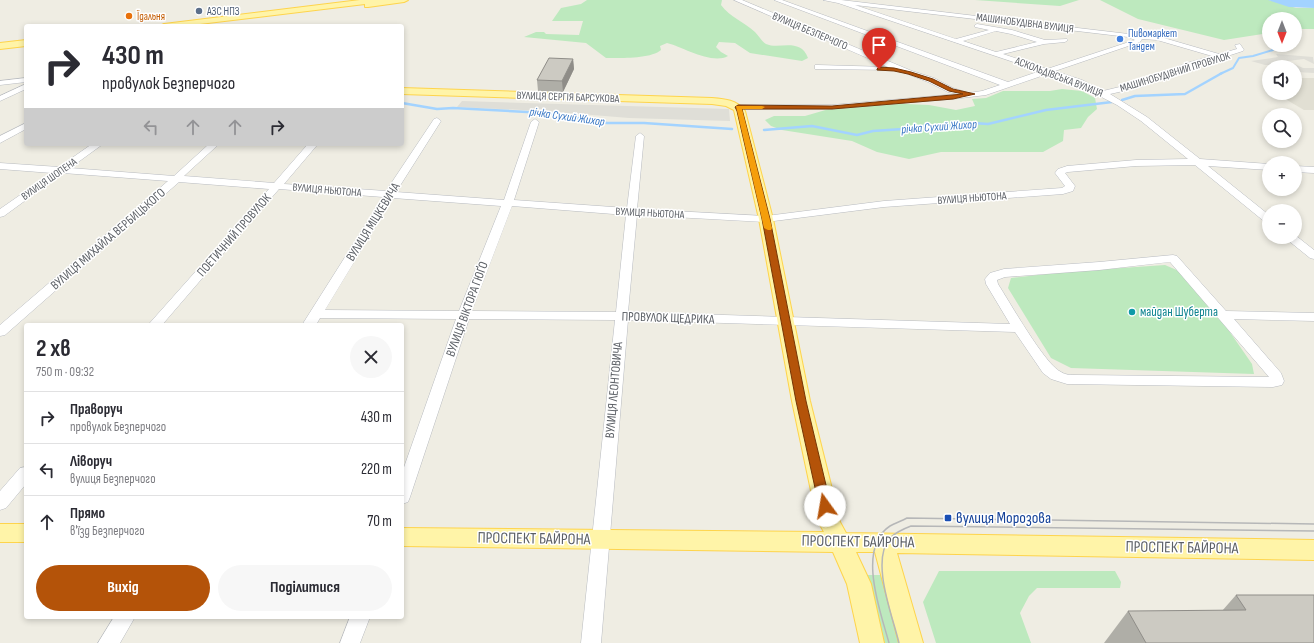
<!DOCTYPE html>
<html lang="uk">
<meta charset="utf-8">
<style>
body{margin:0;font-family:"Sofia Sans Condensed",sans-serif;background:#f7f7f7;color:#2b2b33;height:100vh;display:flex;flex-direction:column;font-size:15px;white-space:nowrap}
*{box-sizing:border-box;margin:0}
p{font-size:13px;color:#7c7c81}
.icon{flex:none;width:22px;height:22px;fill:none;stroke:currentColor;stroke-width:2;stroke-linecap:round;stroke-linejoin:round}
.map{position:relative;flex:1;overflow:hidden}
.panel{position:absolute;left:24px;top:323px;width:380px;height:296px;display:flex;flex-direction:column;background:#fff;border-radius:4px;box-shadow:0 2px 6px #0003}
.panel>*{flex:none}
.hud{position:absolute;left:24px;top:24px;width:380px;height:122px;border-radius:4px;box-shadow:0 2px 6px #0003;background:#fff;color:#2b2b33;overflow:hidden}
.needle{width:26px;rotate:180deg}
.buttons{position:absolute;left:1262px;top:12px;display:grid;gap:8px}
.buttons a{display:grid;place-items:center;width:40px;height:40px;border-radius:50%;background:#fff;box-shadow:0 2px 6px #0003;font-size:20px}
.pin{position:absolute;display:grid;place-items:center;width:34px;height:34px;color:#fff;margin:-41px -17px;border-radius:50% 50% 50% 0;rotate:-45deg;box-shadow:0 0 4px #0007}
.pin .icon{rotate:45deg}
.me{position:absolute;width:44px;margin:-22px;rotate:347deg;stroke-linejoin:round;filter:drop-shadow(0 0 3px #0008)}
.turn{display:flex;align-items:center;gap:14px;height:84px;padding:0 12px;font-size:18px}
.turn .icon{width:52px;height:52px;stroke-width:2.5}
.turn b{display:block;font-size:28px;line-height:34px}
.lanes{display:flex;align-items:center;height:38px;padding:0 12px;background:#0003;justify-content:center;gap:20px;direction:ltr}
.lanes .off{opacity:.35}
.round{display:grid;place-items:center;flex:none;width:42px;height:42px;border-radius:21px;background:#f7f7f7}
.head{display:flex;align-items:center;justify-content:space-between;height:68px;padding:0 12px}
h1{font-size:24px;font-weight:700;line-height:30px}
.cta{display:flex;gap:8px;margin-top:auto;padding:8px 12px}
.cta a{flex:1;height:46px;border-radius:24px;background:#b45309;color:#fff;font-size:16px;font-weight:700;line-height:46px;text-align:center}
.cta a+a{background:#f7f7f7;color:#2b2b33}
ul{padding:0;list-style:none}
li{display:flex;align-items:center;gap:12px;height:52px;padding:0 12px;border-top:1px solid #e1e1e2}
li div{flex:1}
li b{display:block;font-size:15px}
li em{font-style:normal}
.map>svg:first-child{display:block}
</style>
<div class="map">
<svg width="1314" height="643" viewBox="0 0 1314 643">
<rect width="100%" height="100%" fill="#efede3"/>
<path fill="#dfded7" d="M1276,54L1313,57L1314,64L1304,59L1288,61L1303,68H1314V73L1296,72L1295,67L1274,65H1265L1251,61L1278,57Z
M462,101L729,109L730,121L629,118L543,111L457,107Z"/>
<path fill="#e1dfd3" d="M1295,78H1314V110H1304L1275,93H1295Z"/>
<path fill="#bde9be" d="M587,0H722L721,5C730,17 744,22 755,32C759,36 762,42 766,44C779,50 800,37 808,58L802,61L750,53L735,43L719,42L716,47L721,52L728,56C712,65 683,47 667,43L660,46L661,50C651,59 619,58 606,58L586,43L524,37L536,32H544L546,34L579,35L583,21H552L561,8L581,4Z
M975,0H1079L1060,6Z
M1100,0H1269L1296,8H1314V29H1295V19H1269V33L1224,40L1138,19Z
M1062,89L1082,91L1095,98L1097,109L1088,117L1081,128L1064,130L1063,141L1043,152H941L909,159L877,152L852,141L782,130L771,126L765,120L774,116H805L829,109L883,103L929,105L956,110L975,106L972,99L986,98L1003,91H1050Z
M1165,265L1179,271L1225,325L1252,364L1254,374L1071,368L1051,358L1008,288L1011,278L1064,272Z
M939,571H1115L1121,582L1120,588H1037L1029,596L1020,613L1031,643H936L923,602Z
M867,575H887L905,643H883Z"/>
<path fill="#a3d3ff" d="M1268,0H1314V8L1289,7Z"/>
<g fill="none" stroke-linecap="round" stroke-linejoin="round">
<path stroke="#a3d3ff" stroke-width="2" d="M1220,74L1233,68L1239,58L1253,56L1273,50L1272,45"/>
<path stroke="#a3d3ff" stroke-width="2.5" d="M1122,100L1135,96L1185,94L1222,73
M402,103L437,109L453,108L546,113L607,123H644L732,129
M764,130L812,126L857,135L873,131L918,128L926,125L940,127L973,123L988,124L1046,110L1112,102"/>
<g stroke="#b8bbc0" stroke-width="1">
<path id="minor" d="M734,0H742L912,71L934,78L953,88L969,93L982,91L1000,85L774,0H782L1008,82L1040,71L838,3L823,0H841L1137,35L1157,36L1219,54L1237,49L1235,45L1240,44L1244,50L1243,51L1193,67L1141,87L1110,94L1147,117L1200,159L1269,164V170L1208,166L1269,215V223L1265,222L1195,165L1136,166L1068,172L1065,173L1075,186L1073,191L1063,194L884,207L766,222L637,215L628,312L1010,324L986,284L985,279L990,273L1004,269L1099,262L1173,255L1177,256L1226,311L1314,313V321L1234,319L1281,373L1284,381L1282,385L1273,387L1067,384L1051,379L1043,373L1015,332L628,320L601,643H581L615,320L469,319L410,497L408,502L402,504V473L456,319L320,318L316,325H302L383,197L279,189L162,325H148L269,189L179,182L5,335L0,336V325L168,181L63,173L4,216L0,217V209L52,173L0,169V163L59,167L92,144H103L70,168L174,176L209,144H219L184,176L274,183L308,144H318L284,184L386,191L434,119L437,118L441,121L396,192L504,200L531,122L535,119L539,122L514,200L627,208L636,136L640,133L644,136L637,209L766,216L884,201L1062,188L1065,186L1055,173L1058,169L1067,166L1136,160L1188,159L1141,121L1117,105L1076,84L1047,74L986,95L953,99L832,109H735L734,107L735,105H832L958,94L948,92L928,82L897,70L815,69V65H818L888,67ZM855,5L1128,37L1135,40L1047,69L1003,54L1044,44L1065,42L1068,40L1067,39L1045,40L1012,30L977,24L975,25V27L989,30L956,39ZM996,31L1011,34L1037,42L996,52L963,41ZM1142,39L1157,40L1212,56L1187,63L1136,83L1103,91L1082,80L1055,71L1140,42ZM393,198L501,206L459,311L325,310ZM512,206L626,215L616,312L472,311ZM1170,262L1269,377L1076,375C1071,375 1065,375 1061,372C1045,365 1009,301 998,284L997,280L1005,277L1099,270Z
M26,78V82L0,85V81Z
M26,84V89L0,101V96Z
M26,123V129L0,143V136Z
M1295,166L1314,167V173L1295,172Z
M1295,235L1314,250V259L1310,258L1284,237H1295Z
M26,467V484L6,508L0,510V491L20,468Z
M114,617H135L120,643H98Z
M350,617H370L360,643H340Z"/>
</g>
<g stroke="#fed44c" stroke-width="2">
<path id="major" d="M360,0H408L404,2L368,7H365V4L183,26H160L164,24Z
M26,40V46L0,49V43Z
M402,88L712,98C725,99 737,100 745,111L773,219L810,401L836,505L840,522L846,533L1314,540V560L897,553L923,643H899L875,552H856L871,584L884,643H860L847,584L833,552L402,546V528L824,532L819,523L814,505L792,401L759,219L734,110L726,106L712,104L402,94Z
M0,524H26V542H0Z"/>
</g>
<use href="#minor" fill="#fff" fill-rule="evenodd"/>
<use href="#major" fill="#fff4a8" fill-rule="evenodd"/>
<path stroke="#b6b7b8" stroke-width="1.5" d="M889,643C881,613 856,548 890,526C895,523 902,521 907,518L1314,524
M899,643C893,617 870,561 890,538C896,532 903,529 911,526L1314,531"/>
</g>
<path fill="#afaea7" d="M573,59L574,69L563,92L538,91L537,80Z
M1236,595L1314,643H1104L1128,611H1222Z"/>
<path fill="#8f8d88" d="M573,59L574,69L563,92L562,81Z"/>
<path fill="#cccac2" stroke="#8f8d88" d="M549,58L573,59L562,81L537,80Z
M1236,595H1314V643H1146L1128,611L1246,610Z"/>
<path fill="#b45309" stroke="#753606" d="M879,67L894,68L911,72L933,79L953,89L975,94L953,99L832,109H742L770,219L806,401L831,506L829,509L825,510L821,509L819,506L796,401L762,219L737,111L735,107L738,105L832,106L963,94L949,91L929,81L908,74L894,71L877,70V69Z"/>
<path fill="#f59e0b" d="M736,106H762L765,107L762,109H742L772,228L771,230H768L764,228Z"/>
<circle fill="#5c6f8a" stroke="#fff" stroke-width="1.5" cx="199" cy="11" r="4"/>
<circle fill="#e8710a" stroke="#fff" stroke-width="1.5" cx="129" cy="16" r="4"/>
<circle fill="#3f7fe0" stroke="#fff" stroke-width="1.5" cx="1120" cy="39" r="4"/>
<circle fill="#0f9aa8" stroke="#fff" stroke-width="1.5" cx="1132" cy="312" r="4"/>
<rect fill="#1a4fb4" stroke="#fff" stroke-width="1.5" x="944" y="514" width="8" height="8" rx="2"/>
<g text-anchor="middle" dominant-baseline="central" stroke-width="3" stroke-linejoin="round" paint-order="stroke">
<g font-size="11" fill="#4e5e75" stroke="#fff" text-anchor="start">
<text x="207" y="11">АЗС НПЗ</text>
</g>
<g font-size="11" fill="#c56008" stroke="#fff" text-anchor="start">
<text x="137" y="16">Їдальня</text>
</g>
<g font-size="11" fill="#5b5f65" stroke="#fff">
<text transform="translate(1025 23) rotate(7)">МАШИНОБУДІВНА ВУЛИЦЯ</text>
<text transform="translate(810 31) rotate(23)">ВУЛИЦЯ БЕЗПЕРЧОГО</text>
<text transform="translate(1175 72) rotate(-17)">МАШИНОБУДІВНИЙ ПРОВУЛОК</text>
<text transform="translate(1059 77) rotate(21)">АСКОЛЬДІВСЬКА ВУЛИЦЯ</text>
<text transform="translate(568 97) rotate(2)">ВУЛИЦЯ СЕРГІЯ БАРСУКОВА</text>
<text transform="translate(49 179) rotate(-35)">ВУЛИЦЯ ШОПЕНА</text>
<text transform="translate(327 190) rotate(5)">ВУЛИЦЯ НЬЮТОНА</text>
<text transform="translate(972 198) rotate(-4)">ВУЛИЦЯ НЬЮТОНА</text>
<text transform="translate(650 213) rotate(3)">ВУЛИЦЯ НЬЮТОНА</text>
</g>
<g font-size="11" fill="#366cbe" stroke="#fff" text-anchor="start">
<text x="1128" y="33">Пивомаркет<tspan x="1128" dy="13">Тандем</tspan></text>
</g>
<g font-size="12" font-style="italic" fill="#3877c5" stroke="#fff">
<text transform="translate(567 117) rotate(8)">річка Сухий Жихор</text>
<text transform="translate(939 127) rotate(-4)">річка Сухий Жихор</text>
</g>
<g font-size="13" fill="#5b5f65" stroke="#fff">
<text transform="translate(373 222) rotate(-58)">ВУЛИЦЯ МІЦКЕВИЧА</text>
<text transform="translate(234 235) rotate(-49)">ПОЕТИЧНИЙ ПРОВУЛОК</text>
<text transform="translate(108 239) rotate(-41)">ВУЛИЦЯ МИХАЙЛА ВЕРБИЦЬКОГО</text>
<text transform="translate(467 309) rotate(-70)">ВУЛИЦЯ ВІКТОРА ГЮҐО</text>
<text transform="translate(668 318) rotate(2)">ПРОВУЛОК ЩЕДРИКА</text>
<text transform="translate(614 390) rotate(-85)">ВУЛИЦЯ ЛЕОНТОВИЧА</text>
</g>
<g font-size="13" fill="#0d838f" stroke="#fff" text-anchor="start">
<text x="1140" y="312">майдан Шуберта</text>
</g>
<g font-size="16" fill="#164399" stroke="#fff" text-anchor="start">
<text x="956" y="518">вулиця Морозова</text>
</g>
<g font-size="16" fill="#5b5f65" stroke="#fff">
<text transform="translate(534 539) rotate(1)">ПРОСПЕКТ БАЙРОНА</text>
<text transform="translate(858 542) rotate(1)">ПРОСПЕКТ БАЙРОНА</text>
<text transform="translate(1182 548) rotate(1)">ПРОСПЕКТ БАЙРОНА</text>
</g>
</g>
</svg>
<div class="buttons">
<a><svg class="needle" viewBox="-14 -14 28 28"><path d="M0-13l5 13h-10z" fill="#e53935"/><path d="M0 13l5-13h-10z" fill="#7c7c81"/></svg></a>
<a><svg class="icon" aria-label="sound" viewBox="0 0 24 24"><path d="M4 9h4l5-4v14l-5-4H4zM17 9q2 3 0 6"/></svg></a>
<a><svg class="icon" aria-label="search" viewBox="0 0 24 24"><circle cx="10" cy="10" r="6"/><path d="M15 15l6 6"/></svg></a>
<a>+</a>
<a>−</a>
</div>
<div class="pin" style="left:879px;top:69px;background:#d93025"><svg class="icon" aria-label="arrive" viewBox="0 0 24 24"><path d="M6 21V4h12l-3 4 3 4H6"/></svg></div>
<svg class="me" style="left:825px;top:506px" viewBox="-20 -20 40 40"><circle r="19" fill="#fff"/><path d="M0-13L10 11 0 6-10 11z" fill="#b45309"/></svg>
<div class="hud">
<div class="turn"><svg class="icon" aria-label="right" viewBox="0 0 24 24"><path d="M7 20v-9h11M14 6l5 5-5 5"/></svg><div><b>430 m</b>провулок Безперчого</div></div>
<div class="lanes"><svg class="icon off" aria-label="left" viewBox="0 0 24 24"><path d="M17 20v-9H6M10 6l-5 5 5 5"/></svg><svg class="icon off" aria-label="ahead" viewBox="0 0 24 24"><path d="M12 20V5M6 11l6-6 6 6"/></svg><svg class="icon off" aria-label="ahead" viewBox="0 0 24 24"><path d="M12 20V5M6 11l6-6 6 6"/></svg><svg class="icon" aria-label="right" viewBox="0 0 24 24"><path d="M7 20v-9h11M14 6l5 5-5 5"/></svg></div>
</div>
<section class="panel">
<div class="head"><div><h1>2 хв</h1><p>750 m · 09:32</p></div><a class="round"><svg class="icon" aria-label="close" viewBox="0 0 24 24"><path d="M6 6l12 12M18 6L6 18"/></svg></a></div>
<ul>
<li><svg class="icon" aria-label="right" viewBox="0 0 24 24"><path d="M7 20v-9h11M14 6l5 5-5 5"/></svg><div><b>Праворуч</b><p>провулок Безперчого</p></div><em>430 m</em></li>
<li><svg class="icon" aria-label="left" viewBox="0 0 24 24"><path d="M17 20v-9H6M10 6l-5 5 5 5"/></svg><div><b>Ліворуч</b><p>вулиця Безперчого</p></div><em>220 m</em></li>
<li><svg class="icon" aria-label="ahead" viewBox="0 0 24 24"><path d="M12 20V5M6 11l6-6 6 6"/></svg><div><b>Прямо</b><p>в'їзд Безперчого</p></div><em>70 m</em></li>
</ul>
<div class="cta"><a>Вихід</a><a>Поділитися</a></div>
</section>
</div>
